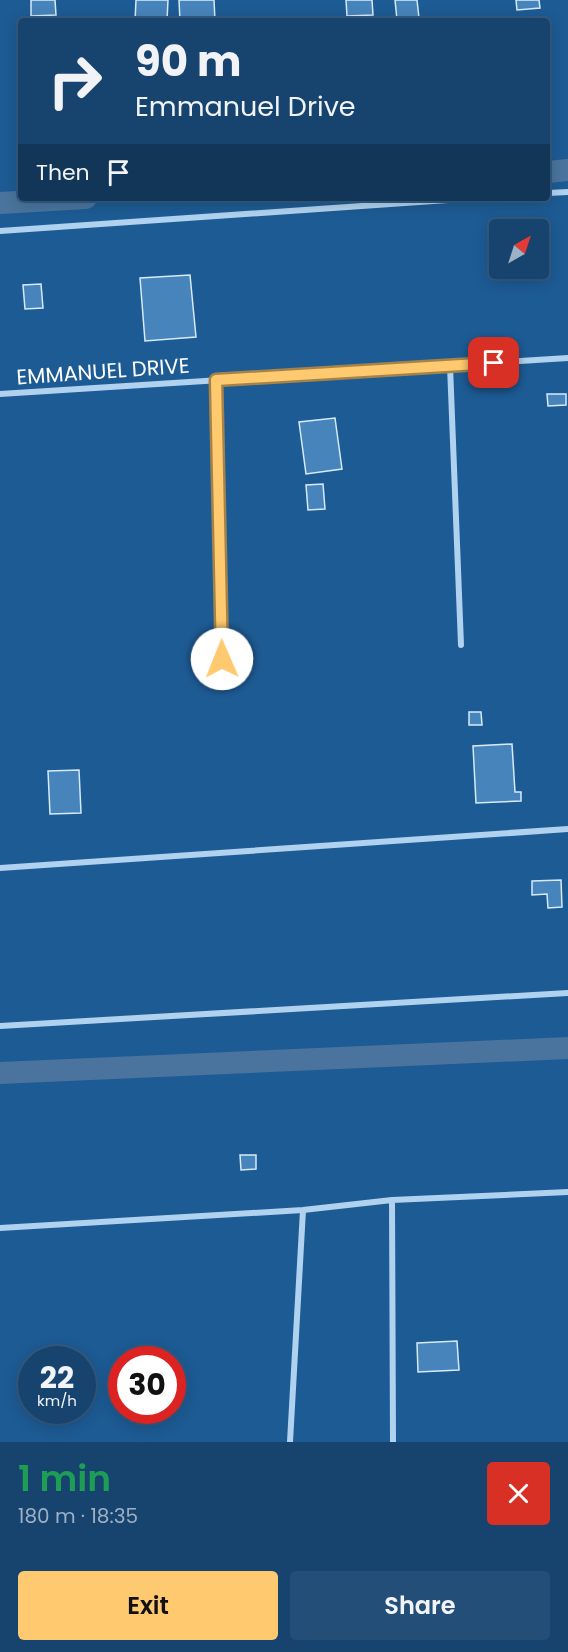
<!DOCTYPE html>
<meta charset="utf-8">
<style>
body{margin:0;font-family:Poppins,sans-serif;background:#234e77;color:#f1f3f6;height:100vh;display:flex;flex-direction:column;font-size:22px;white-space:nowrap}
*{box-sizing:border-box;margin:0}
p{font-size:20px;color:#9eb0c3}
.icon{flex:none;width:33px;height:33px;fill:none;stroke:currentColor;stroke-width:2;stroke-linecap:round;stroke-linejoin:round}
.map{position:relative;height:1442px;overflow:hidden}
.drawer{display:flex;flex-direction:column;background:#16446f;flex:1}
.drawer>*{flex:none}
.hud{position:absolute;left:18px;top:18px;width:532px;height:183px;border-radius:6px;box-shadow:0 3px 15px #0003,0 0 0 2px #355c82;background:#16446f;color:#f1f3f6;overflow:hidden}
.needle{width:39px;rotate:39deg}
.buttons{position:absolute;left:489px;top:219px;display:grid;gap:12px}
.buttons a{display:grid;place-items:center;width:60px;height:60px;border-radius:6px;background:#16446f;box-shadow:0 3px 15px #0003,0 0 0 2px #355c82;font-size:30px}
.speed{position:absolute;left:18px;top:1346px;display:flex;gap:12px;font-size:30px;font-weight:700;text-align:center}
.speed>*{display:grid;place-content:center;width:78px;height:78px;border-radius:50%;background:#16446f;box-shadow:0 3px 15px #0003,0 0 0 2px #355c82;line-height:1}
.speed small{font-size:15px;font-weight:400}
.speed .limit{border:9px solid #d22;background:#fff;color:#111}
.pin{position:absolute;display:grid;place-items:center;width:51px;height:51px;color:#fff;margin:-26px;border-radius:12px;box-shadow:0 3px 9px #0006}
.me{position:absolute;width:66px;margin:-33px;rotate:359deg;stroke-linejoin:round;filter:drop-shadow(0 0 4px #0008)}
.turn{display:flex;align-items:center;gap:21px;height:126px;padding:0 18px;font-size:27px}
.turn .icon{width:78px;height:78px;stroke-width:2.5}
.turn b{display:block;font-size:42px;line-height:51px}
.then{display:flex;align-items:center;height:57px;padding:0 18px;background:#0003;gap:12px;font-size:22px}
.round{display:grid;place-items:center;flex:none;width:63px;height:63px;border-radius:6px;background:#234e77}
.head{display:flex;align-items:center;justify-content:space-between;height:102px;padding:0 18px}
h1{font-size:36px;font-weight:600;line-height:45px;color:#1e9e55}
.button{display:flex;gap:12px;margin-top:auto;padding:12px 18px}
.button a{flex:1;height:69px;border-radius:6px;background:#fec96f;color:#111;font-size:24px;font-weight:600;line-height:69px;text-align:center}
.button a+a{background:#234e77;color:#f1f3f6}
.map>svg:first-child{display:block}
</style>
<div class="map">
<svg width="568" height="1442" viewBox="0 0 568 1442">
<rect width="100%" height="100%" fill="#1d5b94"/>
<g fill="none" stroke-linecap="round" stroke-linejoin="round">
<path stroke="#4a749d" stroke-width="22" d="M548,172L568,170
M0,203L86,198
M0,1073L568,1048"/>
</g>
<path fill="#4684bb" stroke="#d6eafa" stroke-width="1.5" d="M31,0H55L56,15L31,16Z
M136,0H168L167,21H135Z
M179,0H214L215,21H180Z
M346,0H372L373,15L347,16Z
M395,0H417L419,18L397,20Z
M516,0H539L540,8L517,10Z
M190,275L196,337L145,341L140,278Z
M41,284L43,308L25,309L23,285Z
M547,394H566V405L548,406Z
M335,418L342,469L306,474L299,422Z
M323,484L325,509L308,510L306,485Z
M469,712H481L482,725H469Z
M512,744L515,792H521V801L476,803L473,746Z
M79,770L81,813L50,814L48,771Z
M561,880L562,907L548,908L547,894L532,895V881Z
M240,1155H256V1169L241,1170Z
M457,1341L459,1370L418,1372L417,1343Z"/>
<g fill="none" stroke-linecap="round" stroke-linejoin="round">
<path stroke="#b0d2ef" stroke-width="6" d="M548,193L568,192
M0,231L477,198
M450,366L461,645
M216,380L222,659
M0,394L568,358
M0,868L568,829
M0,1026L568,993
M392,1200L393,1442
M0,1228L303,1210L392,1200L568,1192
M290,1442L303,1210"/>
</g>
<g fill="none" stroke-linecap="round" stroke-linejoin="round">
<g stroke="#a58348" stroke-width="15">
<path id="route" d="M222,659L216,380L494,363"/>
</g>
<use href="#route" stroke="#fec96f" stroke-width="10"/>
</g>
<g text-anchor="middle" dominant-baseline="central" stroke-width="4.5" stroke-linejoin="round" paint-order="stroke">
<g font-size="21" fill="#fff" stroke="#1d5b94">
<text transform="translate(103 371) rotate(-4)">EMMANUEL DRIVE</text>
</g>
</g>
</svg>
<div class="buttons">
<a><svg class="needle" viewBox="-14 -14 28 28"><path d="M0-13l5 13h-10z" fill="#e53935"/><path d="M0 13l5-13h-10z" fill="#9eb0c3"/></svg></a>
</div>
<div class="speed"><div>22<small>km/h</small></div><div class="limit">30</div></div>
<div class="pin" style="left:494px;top:363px;background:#d93025"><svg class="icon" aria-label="arrive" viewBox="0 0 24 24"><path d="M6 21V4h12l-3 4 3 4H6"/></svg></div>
<svg class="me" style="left:222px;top:659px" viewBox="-20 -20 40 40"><circle r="19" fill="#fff"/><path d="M0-13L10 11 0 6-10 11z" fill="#fec96f"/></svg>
<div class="hud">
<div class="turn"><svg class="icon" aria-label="right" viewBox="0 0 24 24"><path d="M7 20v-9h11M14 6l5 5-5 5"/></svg><div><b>90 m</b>Emmanuel Drive</div></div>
<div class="then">Then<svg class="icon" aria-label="arrive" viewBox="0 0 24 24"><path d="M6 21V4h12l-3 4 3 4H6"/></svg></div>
</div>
</div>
<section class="drawer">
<div class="head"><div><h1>1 min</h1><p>180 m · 18:35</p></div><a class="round" style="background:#d93025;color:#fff"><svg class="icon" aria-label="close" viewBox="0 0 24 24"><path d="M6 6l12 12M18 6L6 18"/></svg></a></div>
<div class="button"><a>Exit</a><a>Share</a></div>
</section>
